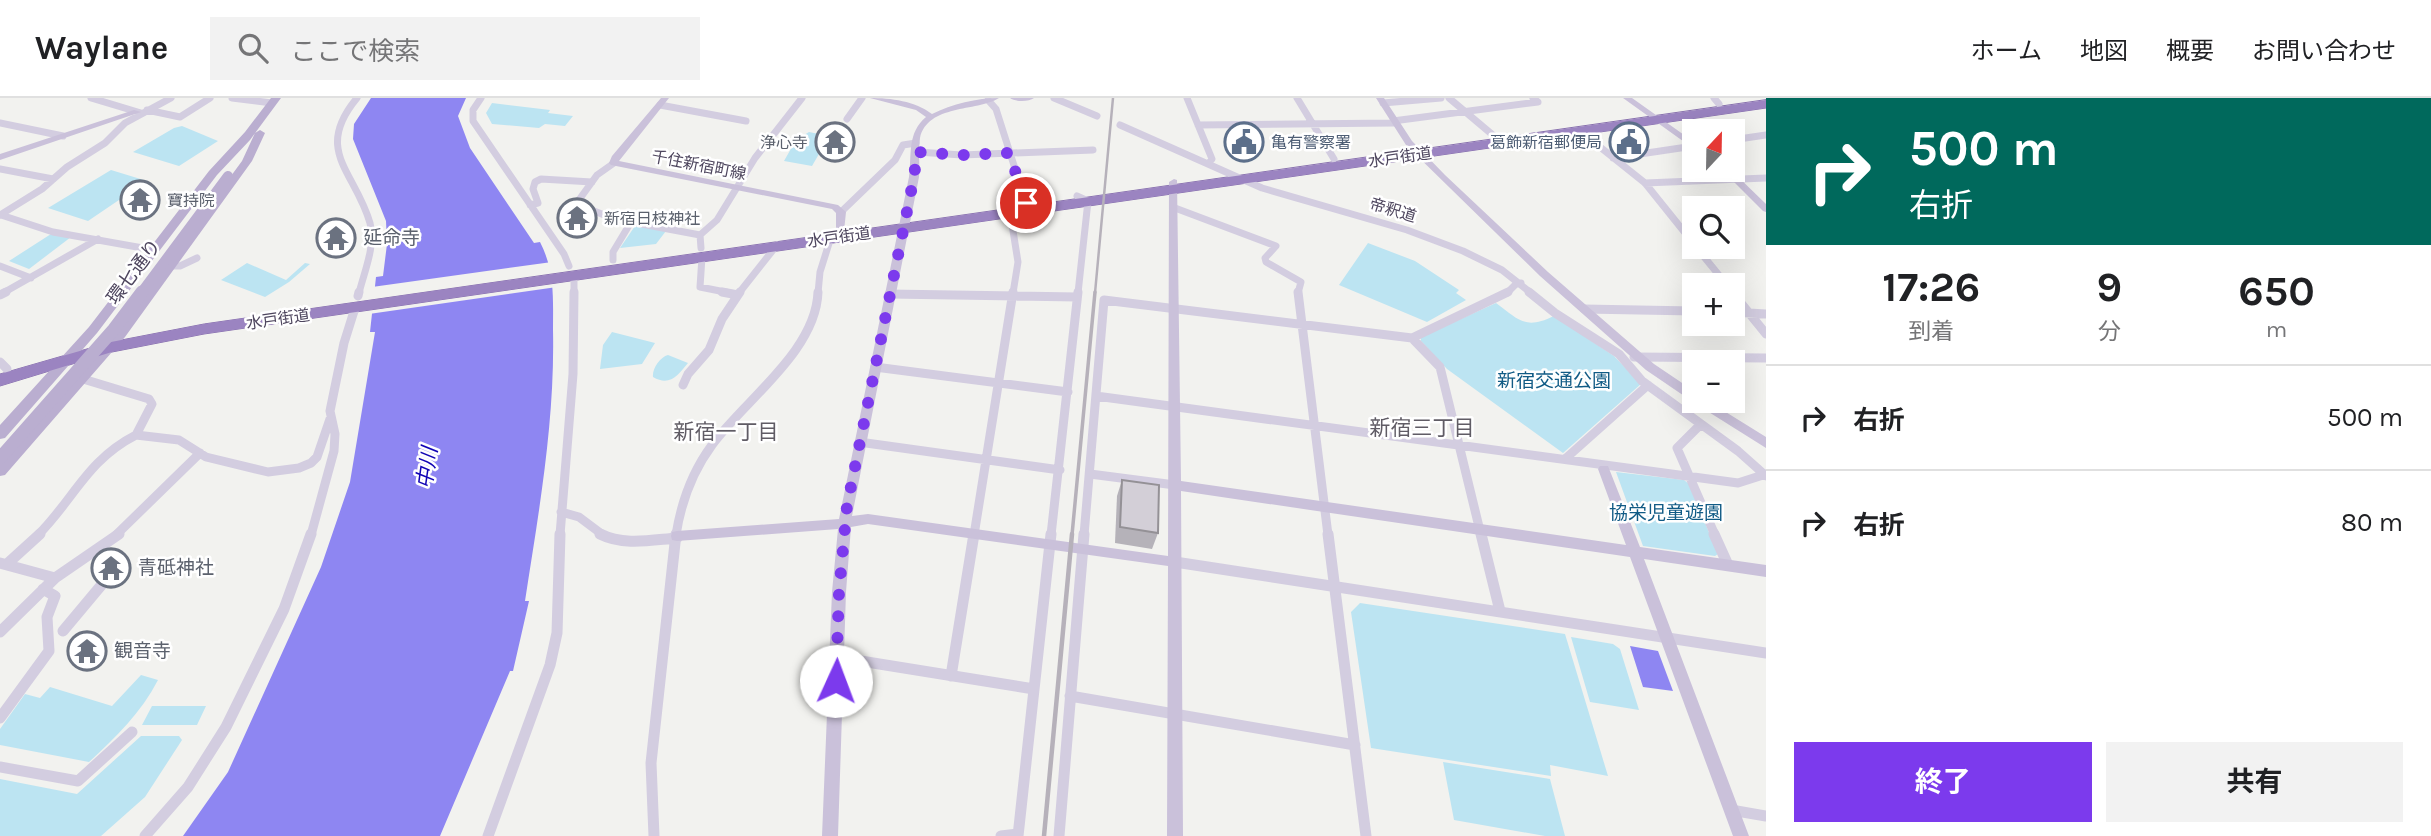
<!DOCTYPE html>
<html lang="ja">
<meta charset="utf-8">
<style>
body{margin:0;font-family:Karla,"Noto Sans JP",sans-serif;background:#f2f2f2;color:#202124;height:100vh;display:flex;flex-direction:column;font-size:26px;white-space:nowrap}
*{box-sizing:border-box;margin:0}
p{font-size:23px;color:#757577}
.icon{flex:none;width:38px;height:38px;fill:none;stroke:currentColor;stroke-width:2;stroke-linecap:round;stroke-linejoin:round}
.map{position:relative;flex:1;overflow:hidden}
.details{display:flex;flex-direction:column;background:#fff;width:665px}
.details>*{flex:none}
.hud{background:#00695c;color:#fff;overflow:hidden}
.needle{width:46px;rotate:22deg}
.buttons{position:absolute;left:1682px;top:21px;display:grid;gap:14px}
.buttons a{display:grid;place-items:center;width:63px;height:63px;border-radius:0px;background:#fff;box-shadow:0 7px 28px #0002;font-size:35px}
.pin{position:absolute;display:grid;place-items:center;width:60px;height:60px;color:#fff;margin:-30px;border:4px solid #fff;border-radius:50%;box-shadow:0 2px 7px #0007}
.me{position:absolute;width:77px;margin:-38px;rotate:2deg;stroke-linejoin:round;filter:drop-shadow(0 0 5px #0008)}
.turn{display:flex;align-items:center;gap:24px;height:147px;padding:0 28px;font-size:32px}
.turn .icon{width:91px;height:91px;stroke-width:2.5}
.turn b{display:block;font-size:49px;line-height:60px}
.eta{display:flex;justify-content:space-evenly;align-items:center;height:119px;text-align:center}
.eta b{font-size:42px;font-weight:700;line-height:49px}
.action{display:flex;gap:14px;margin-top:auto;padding:14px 28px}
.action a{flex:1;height:80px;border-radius:0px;background:#7c3aed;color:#fff;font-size:28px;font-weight:700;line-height:80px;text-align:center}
.action a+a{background:#f2f2f2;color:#202124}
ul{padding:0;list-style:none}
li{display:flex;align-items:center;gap:21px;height:105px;padding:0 28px;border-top:2px solid #e0e0e0}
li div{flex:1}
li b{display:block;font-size:26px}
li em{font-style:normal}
header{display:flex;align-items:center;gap:42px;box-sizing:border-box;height:98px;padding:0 35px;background:#fff;border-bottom:2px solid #e0e0e0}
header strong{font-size:33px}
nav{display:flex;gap:38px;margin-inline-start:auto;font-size:24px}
.search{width:490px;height:63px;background:#f2f2f2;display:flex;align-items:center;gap:18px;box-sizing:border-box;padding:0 24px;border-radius:0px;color:#757577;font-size:26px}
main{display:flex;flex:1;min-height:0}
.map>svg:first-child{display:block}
</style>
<header>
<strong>Waylane</strong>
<div class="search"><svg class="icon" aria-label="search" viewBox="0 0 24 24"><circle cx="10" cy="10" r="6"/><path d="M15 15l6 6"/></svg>ここで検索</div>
<nav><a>ホーム</a><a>地図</a><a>概要</a><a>お問い合わせ</a></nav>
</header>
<main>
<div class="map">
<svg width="1766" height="738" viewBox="0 0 1766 738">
<rect width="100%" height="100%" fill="#f2f2ef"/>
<path fill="#bce4f2" d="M492,5L550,12L548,15L573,18L565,28L545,26L539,30L492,26L486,15Z
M182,28L218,43L179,68L133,54L174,30Z
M833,33L849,36L847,39L830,37L812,68L784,63L796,42L809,34L824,37Z
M111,72L147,83L88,123L48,110Z
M635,128L666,133L656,146L620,150Z
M51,136L71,139L29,171L9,163Z
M1368,145L1415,163L1459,192L1456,195L1466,202L1427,224L1339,187Z
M247,165L286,182L305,165L310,166L289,184L265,199L221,182Z
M1496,205C1519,222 1525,232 1554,218L1614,258L1641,286L1563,355L1447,271L1421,243V239Z
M612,234L655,245L642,266L600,271L603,247Z
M668,257L688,265C678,277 670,289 653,279C652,271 660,259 668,257Z
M1616,374L1684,382L1689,386L1718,456L1715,458L1643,448Z
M1360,505L1565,536L1608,678L1550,667L1551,678L1371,650L1351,514Z
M1571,539L1613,546L1620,551L1639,612L1590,604Z
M141,577L158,582C141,615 116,639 89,664L0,647V631L25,596L40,600L50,589L112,608Z
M152,608H206L197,627H142Z
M141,638H179L182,642L145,699L101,738H0V681L77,696Z
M1443,664L1550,681L1565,738H1545L1454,722Z"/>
<path fill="#8e86f2" d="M371,0H466L458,18L470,50L534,145L540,144C555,173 553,200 553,232C555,324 539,412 525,503H529L513,573H510L440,738H183L228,674L321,469L350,384L375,234H370L376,179L383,178L387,146L386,123L353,41L354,26Z
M1630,548L1658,553L1673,593L1643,589Z"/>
<path fill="#f2f2ef" d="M552,164L557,189L369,216L372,189Z"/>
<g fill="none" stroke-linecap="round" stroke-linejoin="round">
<g stroke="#876fad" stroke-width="1">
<path id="highway" d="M1766,2V10L204,236L112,254L0,288V276L111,244L204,226Z"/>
</g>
<path stroke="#d3cde0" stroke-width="7" d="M91,0L141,15
M232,0L272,5
M357,0C313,53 355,73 370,125C376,148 364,174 359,195
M481,0L473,12V23L564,156L569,168
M1054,0L1097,18
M1187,0L1212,61L1209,65
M1297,0L1334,61
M1449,0L1494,38
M1714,0L1719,6
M988,2L996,11L1026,105
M1383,5L1441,0
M660,7L746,23
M147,12L180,19L210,0
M847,21L862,0
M1393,23L1538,4L1533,0
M0,25L63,38
M1120,27L1262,90L1407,132L1463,153L1502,172L1531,195
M1198,27L1394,25
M1580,33L1645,85L1694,146
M1732,42L1766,37
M917,54L962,57L1093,52
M1613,60L1694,48
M0,71L53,81
M1645,85L1766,80
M1077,98L1088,103L1078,195
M530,107L538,105L533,91L535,84L541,81L592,84
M1175,110L1276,148L1265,160L1266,164L1301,184L1298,195
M841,114L895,62L903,47L916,45
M1010,114L1018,164L1013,195
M0,117L42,91L67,69L105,45L125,25L171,0
M1,117L53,134L154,152
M631,124L700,137L701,150
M700,137L717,122L755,60L802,0
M1696,149L1727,187
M702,159L700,189L730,195
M613,162V154L631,124L612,120L576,106L597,77L614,65
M0,168L31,180
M171,168H180L197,160
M3,195L98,141
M574,195V178
M739,195L777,147
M818,195L820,174L831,139
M1507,195L1516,186L1521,185"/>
<path stroke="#d3cde0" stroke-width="9" d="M722,194L738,197
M1298,194L1328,437
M1529,194L1555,215L1619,256L1642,283L1738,353L1766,378
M1732,194L1766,236
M889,196L1077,199
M0,197L6,194
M358,198L359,194
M1584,211L1694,213
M1732,214L1766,216
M1412,240L1440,269L1481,437
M1634,259L1766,260
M0,264L7,271
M875,269L1068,294
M83,281L149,301L152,306L136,337L179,342L206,359L268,374L299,370L311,365L317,359L330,321
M683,287L688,276L709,252L722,221L740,194
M1096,298L1738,385L1766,376
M1701,326L1677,350L1715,437
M859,344L1060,372
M1565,361L1648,287
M1090,376L1175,387
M561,414L579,419L603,437
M38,437C74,401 87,362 136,337
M116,437L200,355
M311,437L334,353L335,336L330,313L344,245L355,210
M560,437L573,276L574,194
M676,437C681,405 692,374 712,347C745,302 816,253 818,194
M974,437L1013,194
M1051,437L1078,194
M1084,437L1104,202L1412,240L1508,194"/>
<path stroke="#d3cde0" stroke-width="11" d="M600,436C624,448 651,442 677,440
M1328,436L1366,738
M1481,436L1500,513
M1714,436L1728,467
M1175,464L1766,555
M0,465L55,480
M7,466L40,436
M63,533L104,484
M0,534L55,480L119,436
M836,559L1034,591
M951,578L974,436
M1070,598L1355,647
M0,620L49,553L47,519L55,498L43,491
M0,669L78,683L132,634
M1731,712L1766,718
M145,738L188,689L226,629L284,511L311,436
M488,738L550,567L557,535L560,436
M654,738L651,665L676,436
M1001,738L1018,736
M1018,738L1051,436
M1059,738L1084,436"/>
<path fill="#cac1da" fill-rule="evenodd" d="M661,0H669L619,63L838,107L846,114L844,133L841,134L836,131V115L832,111L611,67L609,65L612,58Z
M870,0C891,0 915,3 932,16C952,6 977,0 999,0C976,14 928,6 920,40C918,53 920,66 919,79L852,418L868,416L1168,458L1169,84L1174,81L1177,82L1181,383L1626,447L1598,371L1600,368H1608L1640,449L1766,467V479L1644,461L1749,738H1733L1630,459L1181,393L1183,738H1167L1168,468L868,426L851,429L846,494L838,738H822L832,494L838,431L677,443L672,442L671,438L672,434L677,433L839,421L909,79C912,56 907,35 926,19L916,12Z
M1010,0H1034C1029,4 1015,4 1010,0Z
M1376,0H1384L1412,43L1445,77L1548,174L1654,266L1694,293V303H1708L1766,339V350L1696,306L1646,272L1540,178L1406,47Z
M1623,0H1632L1694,44V51Z
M134,12L141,14L0,62V56Z
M1722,72H1731L1766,106V114L1763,113Z"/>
<path fill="#baaed0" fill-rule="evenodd" d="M271,0H281L250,42L217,77L97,235L5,340L0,341V327L89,229L209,73L245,34Z
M260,32L265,35L252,63L125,239L5,377L0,378V364L117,233L242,63L255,35Z"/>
<use href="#highway" fill="#9b84c1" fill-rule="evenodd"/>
<path stroke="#b6b1ba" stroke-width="2.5" d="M1095,195L1113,0"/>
<path stroke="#b6b1ba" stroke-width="3.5" d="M1072,437L1095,194"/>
<path stroke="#b6b1ba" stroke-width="4.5" d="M1044,738L1072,436"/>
<path stroke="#baaed0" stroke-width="10" d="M141,195L228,78"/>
<path stroke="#baaed0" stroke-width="13" d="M0,360L114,231L142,194"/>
</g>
<path fill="#b5b2b9" d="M1122,382L1158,435L1152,451L1115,445L1117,398Z"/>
<path fill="#d3cfd7" stroke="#949196" stroke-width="2" d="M1122,382L1159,387L1158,435L1120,429Z"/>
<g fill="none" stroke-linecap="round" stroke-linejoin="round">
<path stroke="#7c3aed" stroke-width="12" stroke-dasharray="0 21.6" d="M836,583L839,494L847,408L914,79L917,54L962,57L1009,55L1026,105"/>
</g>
<defs>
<g id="temple-ring" transform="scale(2.0125)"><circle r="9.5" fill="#fff" stroke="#6b7280" stroke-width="1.5"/><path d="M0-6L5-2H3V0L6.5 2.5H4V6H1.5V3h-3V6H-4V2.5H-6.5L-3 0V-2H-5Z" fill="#6b7280"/></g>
<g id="civic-ring" transform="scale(2.0125)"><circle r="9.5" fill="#fff" stroke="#5c6f8a" stroke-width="1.5"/><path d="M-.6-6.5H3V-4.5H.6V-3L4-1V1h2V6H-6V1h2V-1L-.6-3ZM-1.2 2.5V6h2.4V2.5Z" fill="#5c6f8a"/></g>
</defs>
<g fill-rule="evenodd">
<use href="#temple-ring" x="835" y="44"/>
<use href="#civic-ring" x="1244" y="44"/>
<use href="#civic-ring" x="1629" y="44"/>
<use href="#temple-ring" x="140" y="102"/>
<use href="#temple-ring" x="577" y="120"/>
<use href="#temple-ring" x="336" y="140"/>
<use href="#temple-ring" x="111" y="470"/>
<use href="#temple-ring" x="87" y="553"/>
</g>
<g text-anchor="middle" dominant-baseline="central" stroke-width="5" stroke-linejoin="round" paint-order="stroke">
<g font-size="16" fill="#5b616d" stroke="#fff" text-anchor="start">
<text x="808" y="44" text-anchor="end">浄心寺</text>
<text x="167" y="102">寶持院</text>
<text x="604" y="120">新宿日枝神社</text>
</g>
<g font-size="16" fill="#4e5e75" stroke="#fff" text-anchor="start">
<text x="1271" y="44">亀有警察署</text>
<text x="1602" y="44" text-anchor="end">葛飾新宿郵便局</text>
</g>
<g font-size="16" fill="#4e465e" stroke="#fff">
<text transform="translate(1400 59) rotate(-8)">水戸街道</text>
<text transform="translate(699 67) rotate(11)">千住新宿町線</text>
<text transform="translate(1393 112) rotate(17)">帝釈道</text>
<text transform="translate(839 139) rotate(-8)">水戸街道</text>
<text transform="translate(278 221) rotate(-8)">水戸街道</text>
</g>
<g font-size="19" fill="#5b616d" stroke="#fff" text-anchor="start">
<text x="363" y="140">延命寺</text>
<text x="138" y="470">青砥神社</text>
<text x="114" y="553">観音寺</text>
</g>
<g font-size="19" fill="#4e465e" stroke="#fff">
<text transform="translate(134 174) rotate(-53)">環七通り</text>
</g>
<g font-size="19" fill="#115b85" stroke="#fff">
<text x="1554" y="283">新宿交通公園</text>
<text x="1666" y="415">協栄児童遊園</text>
</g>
<g font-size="21" fill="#605c65" stroke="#fff">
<text x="1422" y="330">新宿三丁目</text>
<text x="726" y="334">新宿一丁目</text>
</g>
<g font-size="21" font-style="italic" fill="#1003b4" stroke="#fff">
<text transform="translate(427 370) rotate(-82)">中川</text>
</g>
</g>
</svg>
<div class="buttons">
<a><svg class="needle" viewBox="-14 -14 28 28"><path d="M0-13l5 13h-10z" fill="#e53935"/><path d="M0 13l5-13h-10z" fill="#757577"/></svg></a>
<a><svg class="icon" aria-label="search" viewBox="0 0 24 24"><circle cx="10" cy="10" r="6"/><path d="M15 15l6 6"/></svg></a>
<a>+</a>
<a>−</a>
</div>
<div class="pin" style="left:1026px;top:105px;background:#d93025"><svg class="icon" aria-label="arrive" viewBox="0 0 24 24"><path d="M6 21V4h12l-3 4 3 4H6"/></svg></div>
<svg class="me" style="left:836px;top:583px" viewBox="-20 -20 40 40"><circle r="19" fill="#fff"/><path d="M0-13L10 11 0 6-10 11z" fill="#7c3aed"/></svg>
</div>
<section class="details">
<div class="hud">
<div class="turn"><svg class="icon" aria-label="right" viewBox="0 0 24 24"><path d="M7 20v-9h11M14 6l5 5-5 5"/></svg><div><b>500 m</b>右折</div></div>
</div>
<div class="eta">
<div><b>17:26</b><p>到着</p></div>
<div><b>9</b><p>分</p></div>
<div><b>650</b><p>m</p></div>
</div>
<ul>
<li><svg class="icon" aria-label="right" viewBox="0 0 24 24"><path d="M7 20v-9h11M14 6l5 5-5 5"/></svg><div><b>右折</b></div><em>500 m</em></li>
<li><svg class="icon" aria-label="right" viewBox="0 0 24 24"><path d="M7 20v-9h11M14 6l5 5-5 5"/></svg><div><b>右折</b></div><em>80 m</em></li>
</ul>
<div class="action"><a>終了</a><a>共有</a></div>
</section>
</main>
